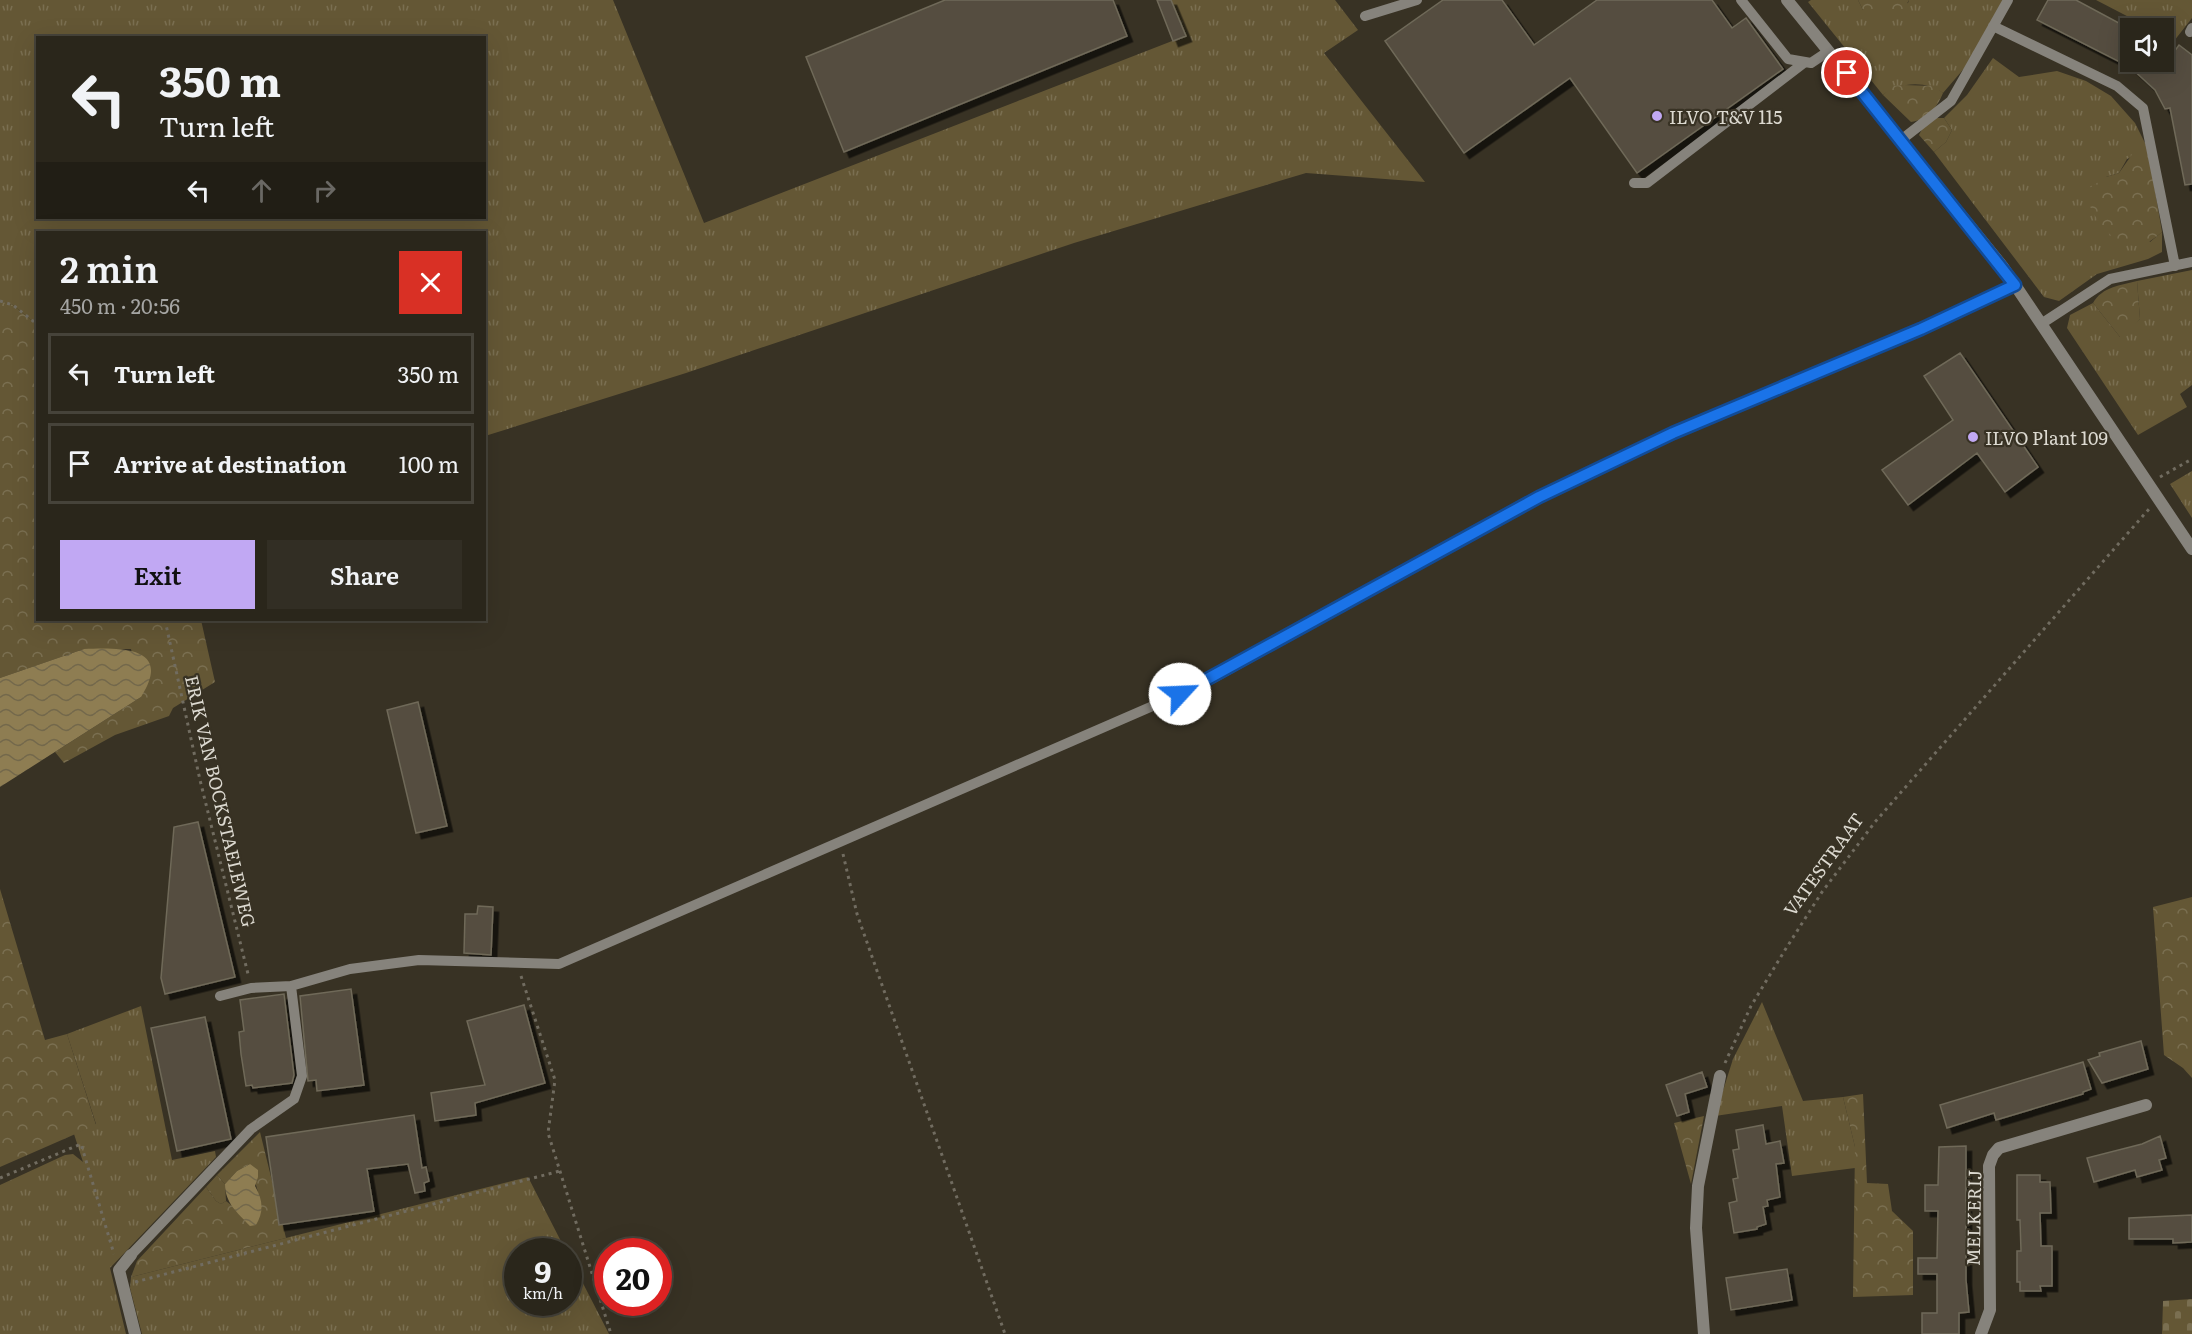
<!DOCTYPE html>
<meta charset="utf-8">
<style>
body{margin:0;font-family:Literata,serif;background:#322e24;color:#f1f3f6;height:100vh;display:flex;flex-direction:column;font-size:22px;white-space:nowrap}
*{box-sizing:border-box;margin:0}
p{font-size:20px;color:#a5a5a3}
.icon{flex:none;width:33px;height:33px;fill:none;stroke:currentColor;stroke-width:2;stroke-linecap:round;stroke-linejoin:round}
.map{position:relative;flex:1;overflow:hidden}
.drawer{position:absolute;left:36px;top:231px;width:450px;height:390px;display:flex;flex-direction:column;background:#2a261b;border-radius:0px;box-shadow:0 6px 24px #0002,0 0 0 2px #46433a}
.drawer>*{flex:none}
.banner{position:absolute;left:36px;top:36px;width:450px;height:183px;border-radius:0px;box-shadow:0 6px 24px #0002,0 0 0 2px #46433a;background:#2a261b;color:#f1f3f6;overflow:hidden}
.controls{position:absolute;left:2120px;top:18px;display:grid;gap:12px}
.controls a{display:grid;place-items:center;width:54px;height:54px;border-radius:0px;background:#2a261b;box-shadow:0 6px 24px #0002,0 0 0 2px #46433a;font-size:30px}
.speed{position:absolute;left:504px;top:1238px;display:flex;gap:12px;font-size:30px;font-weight:700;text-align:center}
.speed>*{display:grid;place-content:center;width:78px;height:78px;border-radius:50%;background:#2a261b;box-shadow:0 6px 24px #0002,0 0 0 2px #46433a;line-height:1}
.speed small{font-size:15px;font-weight:400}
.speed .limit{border:9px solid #d22;background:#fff;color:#111}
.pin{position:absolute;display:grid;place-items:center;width:51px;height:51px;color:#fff;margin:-26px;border:3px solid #fff;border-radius:50%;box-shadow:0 2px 6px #0007}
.me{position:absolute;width:66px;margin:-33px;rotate:65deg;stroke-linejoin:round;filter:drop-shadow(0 0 4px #0008)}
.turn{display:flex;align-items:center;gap:21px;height:126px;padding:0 24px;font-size:27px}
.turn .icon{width:78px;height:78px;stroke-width:2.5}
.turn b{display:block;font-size:42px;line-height:51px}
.lanes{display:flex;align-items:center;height:57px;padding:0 24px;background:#0003;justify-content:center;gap:30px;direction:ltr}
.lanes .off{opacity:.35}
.round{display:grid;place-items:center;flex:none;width:63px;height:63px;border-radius:0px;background:#322e24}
.overview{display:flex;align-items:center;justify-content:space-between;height:102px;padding:0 24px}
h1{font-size:36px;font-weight:600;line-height:45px}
.cta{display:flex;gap:12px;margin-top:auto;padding:12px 24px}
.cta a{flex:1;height:69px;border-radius:0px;background:#c1a8f3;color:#111;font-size:24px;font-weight:600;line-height:69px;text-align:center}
.cta a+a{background:#322e24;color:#f1f3f6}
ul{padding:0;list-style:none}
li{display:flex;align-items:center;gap:18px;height:81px;margin:0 12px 9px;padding:0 12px;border:3px solid #46433a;border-radius:0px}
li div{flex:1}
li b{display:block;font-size:22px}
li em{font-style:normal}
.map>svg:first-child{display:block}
</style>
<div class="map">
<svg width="2192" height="1334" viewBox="0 0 2192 1334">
<defs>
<pattern id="grass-tufts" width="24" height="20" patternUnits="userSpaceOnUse" patternTransform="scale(1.5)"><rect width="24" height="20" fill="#645735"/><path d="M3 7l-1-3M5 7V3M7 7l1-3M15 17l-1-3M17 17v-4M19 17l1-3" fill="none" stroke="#7a6f51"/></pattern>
<pattern id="forest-crowns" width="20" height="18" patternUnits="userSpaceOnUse" patternTransform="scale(1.5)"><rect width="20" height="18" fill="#645735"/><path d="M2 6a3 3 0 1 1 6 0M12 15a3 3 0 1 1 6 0" fill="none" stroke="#7a6f51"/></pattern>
<pattern id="cemetery-stones" width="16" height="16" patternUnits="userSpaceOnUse" patternTransform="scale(1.5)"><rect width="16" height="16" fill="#645735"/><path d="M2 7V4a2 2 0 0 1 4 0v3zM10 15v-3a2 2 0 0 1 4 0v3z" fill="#7a6f51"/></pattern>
<pattern id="water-waves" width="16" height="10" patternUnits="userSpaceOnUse" patternTransform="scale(1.5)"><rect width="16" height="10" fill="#8e7d52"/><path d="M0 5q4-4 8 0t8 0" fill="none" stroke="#73684b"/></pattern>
<filter id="shadow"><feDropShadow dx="5.5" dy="5.5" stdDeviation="0" flood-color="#0009"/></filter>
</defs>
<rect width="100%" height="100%" fill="#383224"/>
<path fill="url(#grass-tufts)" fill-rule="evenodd" d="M0,0H613L704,223L1185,36L1171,0H1335L1358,30L1324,53L1425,182L1306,173L1074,243L686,373L485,436L484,232H38L37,325L13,305L0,301ZM38,38H484V218H38Z
M1811,0H1858L1863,10L1908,3L1909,0H2003L1967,65L1943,93C1927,80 1898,82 1883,95L1808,2Z
M2096,0H2192V18L2174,41L2163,35V28H2150Z
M1993,58L2019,77L2057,71L2086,81L2111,96L2135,123L2148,149L2127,159L2119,173L2106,177L2150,242L2162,232V252L2148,259L2097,274L2059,301L2044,297L1934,152L1946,142L1952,130L1944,118L1967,95Z
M2192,270V385L2180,394L2187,407L2138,435L2067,328L2070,315L2093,303L2120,337L2140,319L2137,281Z
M2192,471V518L2170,484Z
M1762,1002L1803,1101L1843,1097L1855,1147V1168L1792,1176L1782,1106L1715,1116L1733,1059Z
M141,1006L172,1160L215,1151L216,1157L110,1268L126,1334H0V1185L65,1155L73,1154L83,1162L74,1134L96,1124L67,1034Z
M217,1175L225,1184L226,1201L221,1204L216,1201L206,1187Z
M528,1177L566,1251H518V1302H568L569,1256L609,1334H142L130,1288L131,1277Z"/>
<path fill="url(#forest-crowns)" d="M1858,0H1909L1903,11L1883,17L1863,10Z
M1904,85L1934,86L1943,93C1937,108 1927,120 1911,122L1883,95L1893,86Z
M1936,118H1944L1952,130L1946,142L1934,152L1919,135L1922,129Z
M2148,149L2162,232C2154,239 2144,247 2133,246C2109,243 2089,212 2085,191L2106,177L2119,173L2133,153Z
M2137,281L2140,319L2124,337H2120L2093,303C2102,287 2121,285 2137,281Z
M0,301L13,305L37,325L38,620H201L215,682L173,708L169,716L115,735L64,763L55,752L141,697L131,649H84L0,678Z
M0,889L45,1040L67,1034L96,1125L0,1167Z
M2192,897V1078L2183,1068L2164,1055L2153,907Z
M1863,1094L1867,1183L1888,1184L1892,1211L1913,1231V1295L1853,1297L1855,1147L1843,1097Z
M1704,1116L1691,1184L1674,1123Z
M260,1132L286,1238L131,1277L137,1261L206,1187L216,1201L221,1204L226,1201L235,1208L258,1192L250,1164L237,1171L225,1184L217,1175Z"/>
<path fill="url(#cemetery-stones)" d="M2192,1299V1334H2162L2163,1301Z"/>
<path fill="url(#water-waves)" d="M84,649C118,648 174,645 141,697L0,787V678Z
M250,1164L258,1170V1177L255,1186C263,1200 264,1211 256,1225L250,1226C237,1212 225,1203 225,1184L237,1171Z"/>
<path fill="#544e3f" stroke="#6f6959" stroke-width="1.5" filter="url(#shadow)" d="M945,0H1113L1127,36L844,152L806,57Z
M1157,0H1171L1186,36L1173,41Z
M1443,0H1502L1534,45L1597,0H1712L1732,28L1746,18L1783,69L1637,173L1570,78L1464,153L1385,41Z
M2048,0H2076L2130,29V62H2163V46L2174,52L2179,45L2192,55V184L2185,185L2170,108L2165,109L2155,90L2130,67L2037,20Z
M1960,353L2038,467L2005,492L1977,453L1908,505L1882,470L1953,420L1924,376Z
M418,702L447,826L416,833L387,710Z
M198,822L235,977L165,994L161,978L174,827Z
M478,906L493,907L491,955L464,953L465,914H477Z
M351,989L364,1085L317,1091L316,1080L308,1081L300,996Z
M284,994L294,1075L292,1083L253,1088L252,1085L246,1086L241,1054L239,1032L244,1031L240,1000Z
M524,1005L545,1083L475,1103L476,1115L435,1121L431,1093L485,1085L467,1021Z
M205,1017L231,1139L177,1151L151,1028Z
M2141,1041L2148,1069L2102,1083L2088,1060L2100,1056L2099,1053Z
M2083,1062L2091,1089L2083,1092V1094L1996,1120L1994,1113L1947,1128L1940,1105Z
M1702,1072L1707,1087L1685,1094L1689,1112L1677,1116L1666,1085Z
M414,1115L422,1168L426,1167L429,1181L424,1183L425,1191L415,1193L408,1164L367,1169L374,1211L279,1225L266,1137Z
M1763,1125L1766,1144L1780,1141L1784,1163L1776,1164L1780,1197L1767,1200L1768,1206L1763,1207L1766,1224L1757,1227V1229L1734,1233L1729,1203L1737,1201L1733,1179L1738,1178L1733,1150L1739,1149L1736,1130Z
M2160,1136L2166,1158L2159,1160L2162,1170L2137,1177L2135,1170L2094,1182L2087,1158L2142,1144Z
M1966,1146V1280L1969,1312L1959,1313V1334H1922V1313H1937V1274H1918V1258H1937L1938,1211H1925V1185H1938L1939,1147Z
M2017,1175H2040V1182H2050L2051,1213H2040L2041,1246H2052V1286H2040L2041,1291H2020V1282H2017V1251H2021L2020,1220H2017Z
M2192,1215V1242L2173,1243V1239H2129V1218Z
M1787,1269L1792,1300L1731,1310L1726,1278Z"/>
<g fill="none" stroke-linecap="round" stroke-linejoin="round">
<path stroke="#716c60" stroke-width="3" stroke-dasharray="3 4.5" stroke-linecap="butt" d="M0,301L13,305L38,325
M2160,477L2192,459
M165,620L200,780L248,974
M843,854L857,914L1005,1334
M521,976L555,1080L548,1133L611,1334
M1725,1063L1751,1006L1785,950L1822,892L1875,822L2149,509
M0,1178L81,1144L114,1254
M135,1282L560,1171"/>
<path stroke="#86837c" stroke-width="10" d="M1741,0L1788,59L1811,63L1829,51
M1365,16L1417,0
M1993,26L2117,86L2143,108L2175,266
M2190,32L2192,28
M1901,140L1951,101L2008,0
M1634,183H1647L1805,62
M2041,324L2110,279L2192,262
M220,996L251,988L291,986L350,969L419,960L559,964L1201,685L1539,497L1673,433L1921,329L2015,285
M131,1255L251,1129L294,1099L302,1076L291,986"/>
<path stroke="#86837c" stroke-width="12" d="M131,1255L119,1270L135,1334
M1704,1334L1696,1228L1698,1186L1720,1076
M1981,1334L1990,1310L1989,1166L1993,1155L1999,1148L2146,1105"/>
<path stroke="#86837c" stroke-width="12" d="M1787,0L2003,267L2192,549"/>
</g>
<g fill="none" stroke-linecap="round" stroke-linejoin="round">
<g stroke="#114b97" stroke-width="15">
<path id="route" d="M1180,694L1539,497L1673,433L1921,329L2015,285L1847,73"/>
</g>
<use href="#route" stroke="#1a73e8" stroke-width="10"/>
</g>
<g fill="#c1a8f3" stroke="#383224" stroke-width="2">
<circle cx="1657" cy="116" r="6"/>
<circle cx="1973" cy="437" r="6"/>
</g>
<g text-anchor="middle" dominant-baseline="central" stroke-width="4.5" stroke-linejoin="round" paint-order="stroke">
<g font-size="18" fill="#dcd9d0" stroke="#383224" text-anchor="start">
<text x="1669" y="116">ILVO T&amp;V 115</text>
<text x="1985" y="437">ILVO Plant 109</text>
</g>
<g font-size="18" fill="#dcd9d0" stroke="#383224">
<text transform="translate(221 801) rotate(77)">ERIK VAN BOCKSTAELEWEG</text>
<text transform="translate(1823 864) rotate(-54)">VATESTRAAT</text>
<text transform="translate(1973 1218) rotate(-89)">MELKERIJ</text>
</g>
</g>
</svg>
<div class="controls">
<a><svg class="icon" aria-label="sound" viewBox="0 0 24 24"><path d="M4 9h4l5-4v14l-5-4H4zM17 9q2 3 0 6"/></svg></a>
</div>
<div class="speed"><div>9<small>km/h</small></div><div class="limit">20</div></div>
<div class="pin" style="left:1847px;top:73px;background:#d93025"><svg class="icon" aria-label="arrive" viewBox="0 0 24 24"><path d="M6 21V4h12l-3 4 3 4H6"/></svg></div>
<svg class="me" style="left:1180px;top:694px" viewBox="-20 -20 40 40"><circle r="19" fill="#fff"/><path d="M0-13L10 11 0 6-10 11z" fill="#1a73e8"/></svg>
<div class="banner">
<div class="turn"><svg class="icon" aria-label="left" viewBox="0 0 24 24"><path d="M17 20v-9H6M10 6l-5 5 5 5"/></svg><div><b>350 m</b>Turn left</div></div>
<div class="lanes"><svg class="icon" aria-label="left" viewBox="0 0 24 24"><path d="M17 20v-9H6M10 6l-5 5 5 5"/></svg><svg class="icon off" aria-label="ahead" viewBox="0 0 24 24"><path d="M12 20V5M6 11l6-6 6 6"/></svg><svg class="icon off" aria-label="right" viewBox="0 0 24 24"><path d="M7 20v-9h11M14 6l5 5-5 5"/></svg></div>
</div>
<section class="drawer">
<div class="overview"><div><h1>2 min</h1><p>450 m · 20:56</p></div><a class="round" style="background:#d93025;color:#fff"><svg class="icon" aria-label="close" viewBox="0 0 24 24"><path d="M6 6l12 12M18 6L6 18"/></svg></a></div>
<ul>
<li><svg class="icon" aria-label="left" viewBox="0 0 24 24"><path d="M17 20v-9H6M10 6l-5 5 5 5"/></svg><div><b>Turn left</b></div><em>350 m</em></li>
<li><svg class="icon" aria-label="arrive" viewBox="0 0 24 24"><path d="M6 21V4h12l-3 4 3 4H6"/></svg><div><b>Arrive at destination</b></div><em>100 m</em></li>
</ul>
<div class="cta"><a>Exit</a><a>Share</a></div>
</section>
</div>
